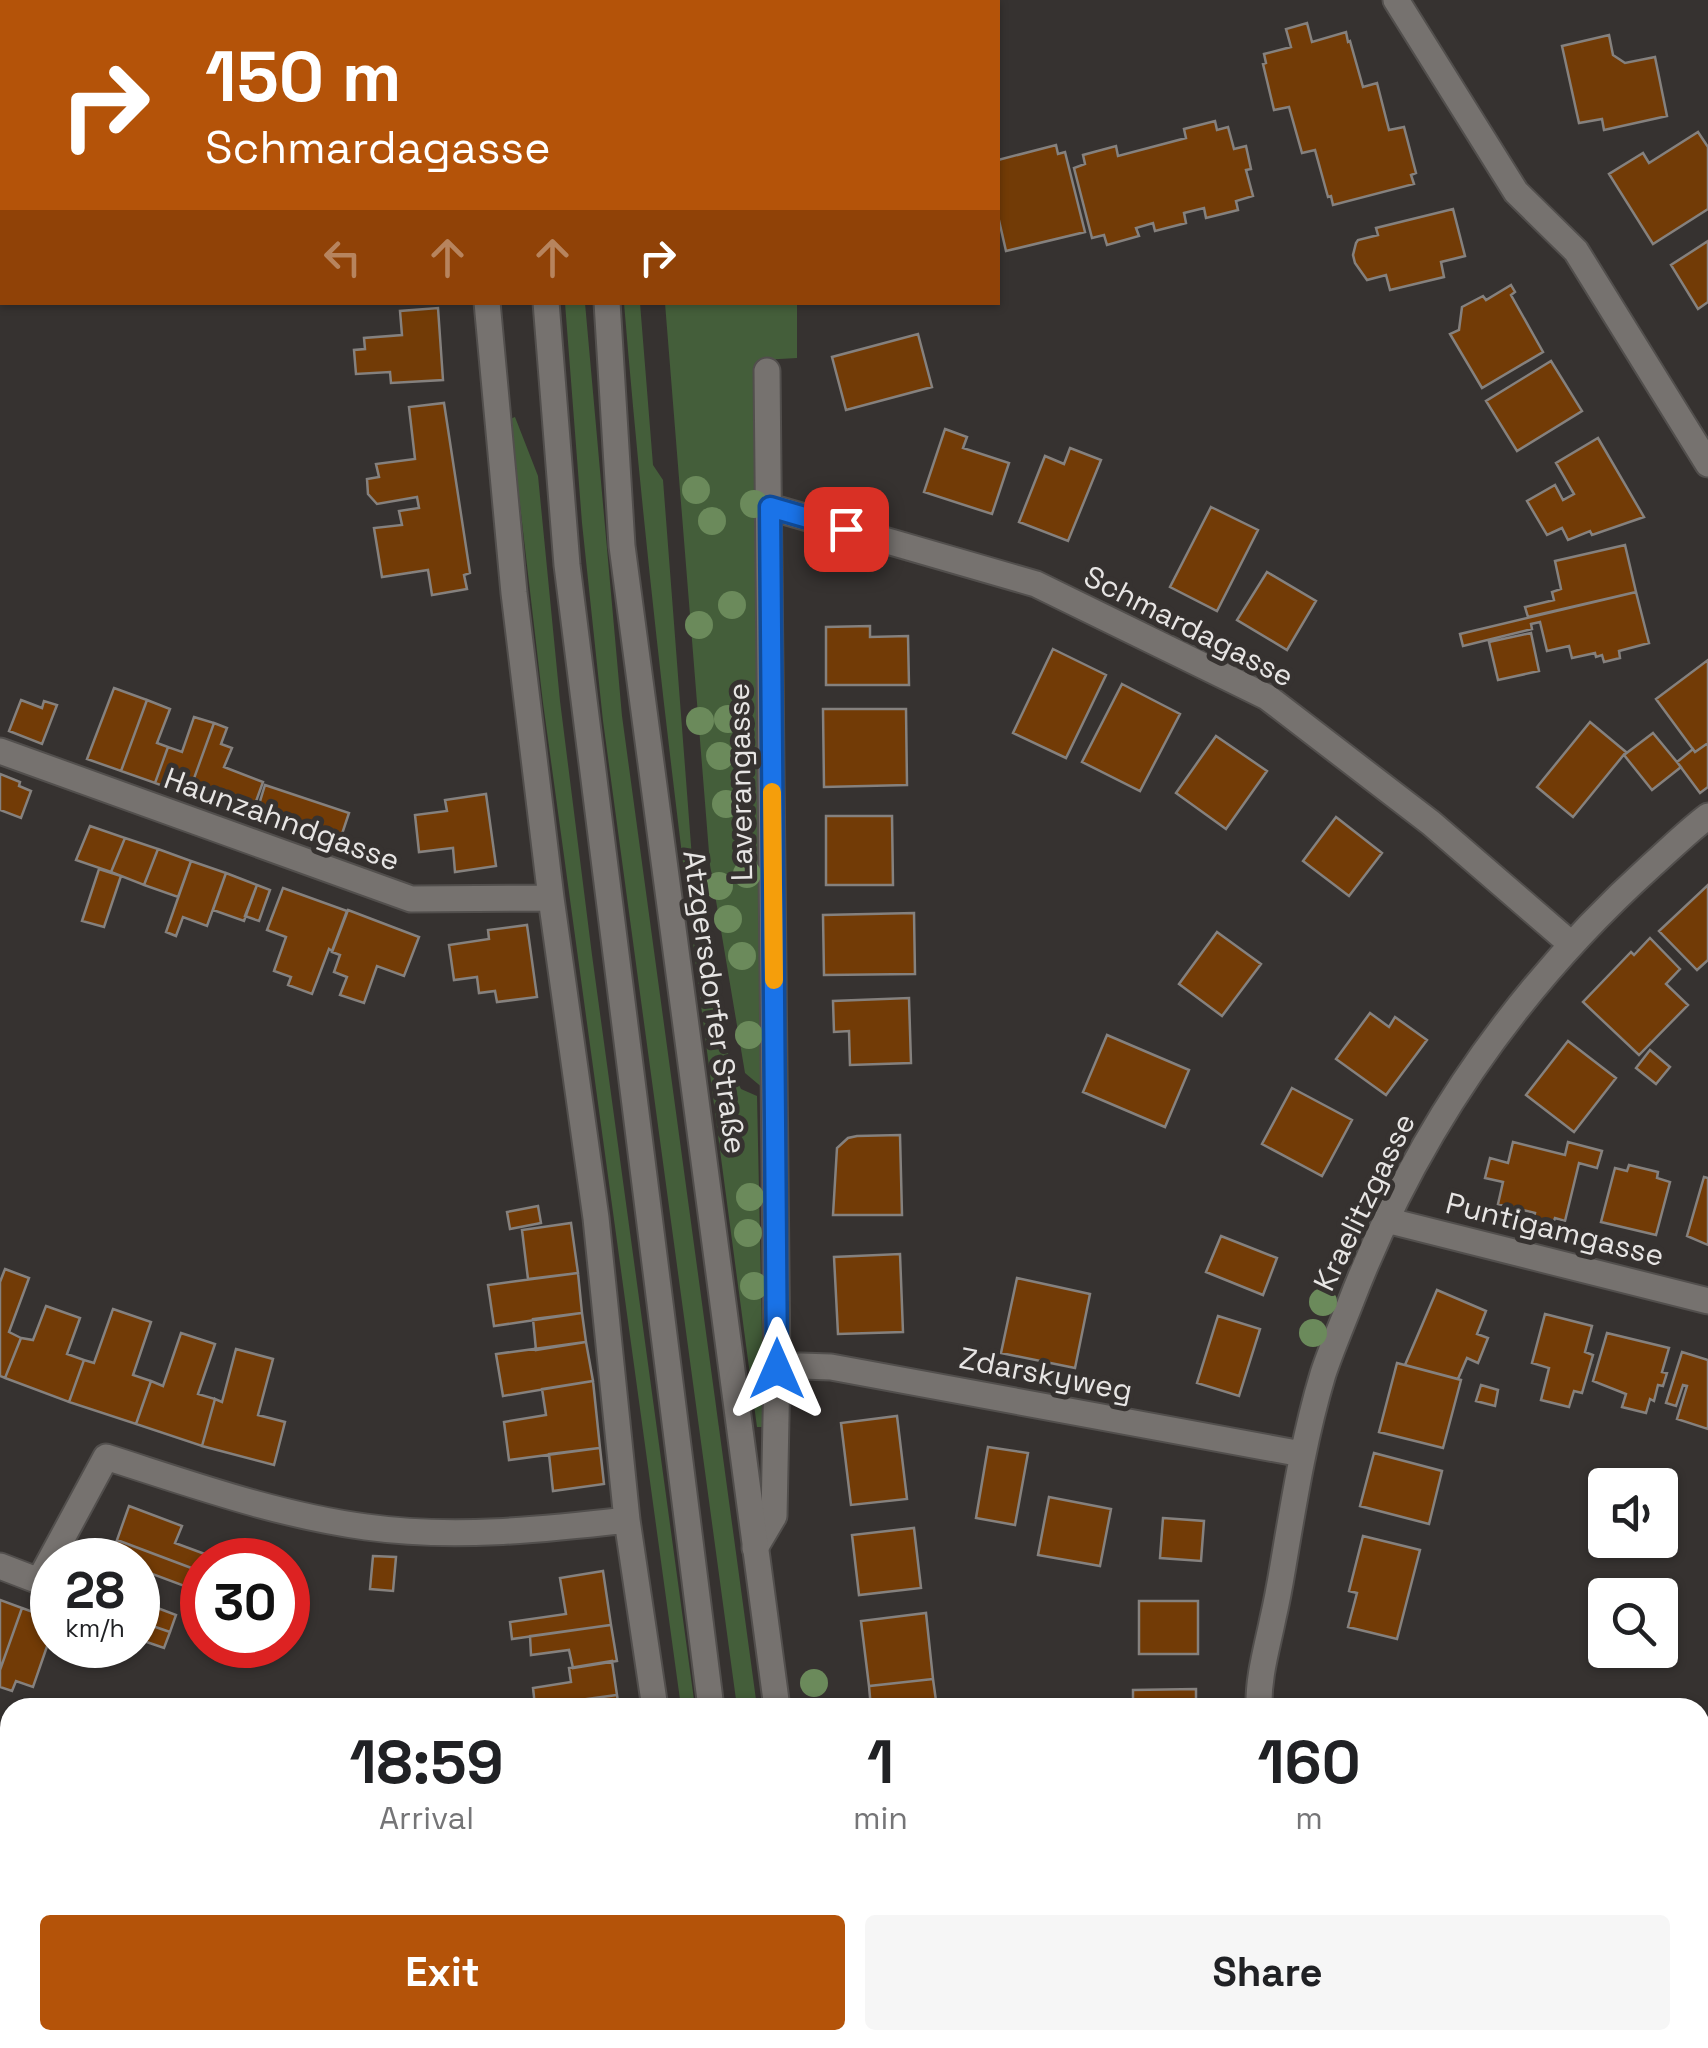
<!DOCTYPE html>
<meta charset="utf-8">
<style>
body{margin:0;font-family:"Space Grotesk",sans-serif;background:#f6f6f6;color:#202124;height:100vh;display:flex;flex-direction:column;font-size:38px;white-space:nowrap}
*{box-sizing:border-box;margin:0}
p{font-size:32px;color:#757577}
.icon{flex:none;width:55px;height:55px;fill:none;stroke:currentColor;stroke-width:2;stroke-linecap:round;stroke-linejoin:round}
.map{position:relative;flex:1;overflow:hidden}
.side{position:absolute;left:0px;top:1698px;width:1710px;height:352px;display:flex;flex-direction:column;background:#fff;border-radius:30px 30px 0 0;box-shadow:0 2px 8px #0004}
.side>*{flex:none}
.guide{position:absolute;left:0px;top:0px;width:1000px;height:305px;box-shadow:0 2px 8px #0004;background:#b45309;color:#fff;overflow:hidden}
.buttons{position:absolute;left:1588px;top:1468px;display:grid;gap:20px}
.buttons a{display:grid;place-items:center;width:90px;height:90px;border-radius:10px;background:#fff;box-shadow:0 2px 8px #0004;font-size:50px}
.speed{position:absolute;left:30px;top:1538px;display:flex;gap:20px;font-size:50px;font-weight:700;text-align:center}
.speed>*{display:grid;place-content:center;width:130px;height:130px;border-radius:50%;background:#fff;box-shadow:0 2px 8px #0004;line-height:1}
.speed small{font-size:25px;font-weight:400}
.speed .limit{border:15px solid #d22;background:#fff;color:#111}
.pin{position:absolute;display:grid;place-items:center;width:85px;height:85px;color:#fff;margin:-42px;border-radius:20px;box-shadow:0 5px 15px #0006}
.me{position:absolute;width:110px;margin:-55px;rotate:0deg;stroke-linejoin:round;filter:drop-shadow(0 0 8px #0008)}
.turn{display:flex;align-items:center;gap:35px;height:210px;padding:0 40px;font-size:45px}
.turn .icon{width:130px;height:130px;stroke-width:2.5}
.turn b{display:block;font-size:70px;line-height:85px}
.lanes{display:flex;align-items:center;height:95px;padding:0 40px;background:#0003;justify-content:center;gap:50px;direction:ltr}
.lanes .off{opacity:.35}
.eta{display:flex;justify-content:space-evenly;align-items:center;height:170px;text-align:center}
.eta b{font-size:60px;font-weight:700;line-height:70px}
.action{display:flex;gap:20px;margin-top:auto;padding:20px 40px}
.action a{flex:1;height:115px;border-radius:10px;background:#b45309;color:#fff;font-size:40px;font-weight:700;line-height:115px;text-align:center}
.action a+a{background:#f6f6f6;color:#202124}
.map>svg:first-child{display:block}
</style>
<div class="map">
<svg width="1708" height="2048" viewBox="0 0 1708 2048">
<rect width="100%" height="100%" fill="#363230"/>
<path fill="#445e3a" d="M565,303H585L622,716L757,1707H737L603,721L582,523Z
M624,303H640L653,465L663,480L692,858L731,1069L741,1089L757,1096L764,1427H757C707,1053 655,679 624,303Z
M665,303H797V358L760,360L771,1095L745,1073L710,865Z
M515,417L538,476L560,701L592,955L695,1707H681L543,703L510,419Z
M1708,1981V2048H1551L1570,2040H1700V1985Z"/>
<path fill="#723b06" stroke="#85817e" stroke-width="2.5" d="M0,0H31L30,2H2V40L0,39Z
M800,0H888V2H800Z
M1307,23L1312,42L1346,32L1348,42L1350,41L1363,87L1377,83L1389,130L1404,127L1416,173L1411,175L1414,184L1333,205L1331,196L1328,197L1315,150L1302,153L1289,107L1274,110L1263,64L1266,63L1264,54L1291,47L1286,29Z
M1609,35L1613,55L1625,63L1655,57L1667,116L1604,130L1602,119L1579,123L1562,46Z
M1215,121L1217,130L1228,127L1234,149L1246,146L1251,169L1246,170L1253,196L1236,201L1238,210L1206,218L1204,208L1184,213L1186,223L1155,231L1153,223L1136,228L1139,236L1107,245L1104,235L1092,238L1074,168L1085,164L1083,155L1116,146L1118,156L1186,138L1184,129Z
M1698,132L1708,147V209L1653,244L1609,174L1643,153L1649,163Z
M1056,145L1058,154L1065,152L1085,232L1006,251L998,216V160Z
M1453,209L1465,256L1441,262L1444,277L1390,290L1386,275L1367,280L1355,263L1353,255L1356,243L1358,240L1378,235L1376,228Z
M1708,241V302L1698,309L1671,265Z
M1511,285L1515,292L1511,295L1543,352L1482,388L1450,334L1459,330L1462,307L1483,296L1486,300Z
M438,308L443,380L391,383L390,372L356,374L354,350L365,349L364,338L402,335L400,311Z
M918,334L932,387L846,410L832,357Z
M1551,361L1582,411L1517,451L1486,401Z
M444,403L470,573L464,575L467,589L432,595L428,570L382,577L374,528L402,525L399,511L419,508L417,497L377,504L368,494L367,479L379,477L376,464L415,459L409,407Z
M945,429L967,437L963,448L1009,463L992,514L924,492Z
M1598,438L1644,517L1592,535L1590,531L1568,540L1562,528L1547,535L1527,501L1555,485L1563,500L1574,494L1556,463Z
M1070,448L1101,460L1068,541L1019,522L1045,456L1064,464Z
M1211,507L1258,530L1217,611L1170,587Z
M1625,545L1636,592L1528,617L1525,607L1554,600L1552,592L1561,589L1555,561Z
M1267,572L1316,601L1287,650L1237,620Z
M1636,592L1649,643L1619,651L1620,658L1604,662L1602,655L1596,657L1595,653L1572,658L1569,646L1547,651L1540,622L1531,624L1532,629L1463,646L1460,634Z
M870,626V637L908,636L909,685H826V627Z
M1531,633L1539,671L1498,680L1489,642Z
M1053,649L1106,675L1066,758L1013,733Z
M1708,660V743L1695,752L1656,699Z
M1122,684L1180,714L1140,791L1082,762Z
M114,688L147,700L121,771L87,759Z
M21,700L42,708L44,701L57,705L42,744L9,731Z
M147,700L170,709L157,743L168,747L155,783L121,771Z
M823,709H906L907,785L824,787Z
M194,717L214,723L188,795L155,783L168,747L182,752Z
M1590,722L1626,752L1573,817L1537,787Z
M214,723L227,728L221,744L232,748L224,767L263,782L250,818L188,795Z
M1653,733L1681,767L1652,790L1624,755Z
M1216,736L1267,771L1226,829L1176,793Z
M1708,743V787L1700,793L1677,762L1693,749L1695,752Z
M0,774L20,782L19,786L31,791L21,818L0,810Z
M265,785L349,813L337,849L254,821Z
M486,794L496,866L455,872L453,848L419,852L415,815L447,811L445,800Z
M826,816H892L893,885H826Z
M1336,817L1382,853L1349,896L1303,861Z
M90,826L125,838L111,872L76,860Z
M125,838L158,849L144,885L111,872Z
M158,849L191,861L178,897L144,885Z
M191,861L226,873L207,926L183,917L176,936L166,932Z
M99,869L121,876L104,927L82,921Z
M226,873L257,885L244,921L213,910Z
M257,885L270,890L259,921L245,916Z
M1708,885V960L1697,970L1659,931Z
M283,888L347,911L332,951L329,949L312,994L288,985L291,977L274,971L286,937L267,930Z
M348,910L419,937L404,976L377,966L364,1003L340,995L347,977L334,972L340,955L332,952Z
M914,913L915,974L824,975L823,915Z
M527,925L537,997L497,1002L495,991L479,993L477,977L454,980L449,945L489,939L488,930Z
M1217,932L1261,964L1222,1016L1179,984Z
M1650,938L1680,969L1666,984L1688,1005L1639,1055L1583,1002L1631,952L1634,955Z
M909,998L911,1063L850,1065L849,1031L834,1032L833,1001Z
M1370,1013L1389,1027L1395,1017L1427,1040L1386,1095L1336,1059Z
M1107,1035L1189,1070L1165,1127L1083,1092Z
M1568,1041L1616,1078L1574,1132L1526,1095Z
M1650,1050L1670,1067L1656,1084L1636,1068Z
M1292,1088L1352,1120L1322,1176L1262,1144Z
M900,1135L902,1215H833L837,1148L848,1138L857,1136Z
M1513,1142L1565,1155L1568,1142L1602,1151L1597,1168L1579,1163L1565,1221L1555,1218L1553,1223L1534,1218L1535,1213L1498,1204L1503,1182L1485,1178L1490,1158L1508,1163Z
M1629,1165L1658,1172L1657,1178L1670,1182L1656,1235L1601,1222L1615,1168L1627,1171Z
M1704,1177L1708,1178V1245L1687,1236Z
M538,1206L541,1223L510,1229L507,1212Z
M571,1223L578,1273L528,1279L522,1230Z
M1221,1236L1277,1258L1263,1295L1206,1272Z
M900,1254L903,1332L838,1334L834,1257Z
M5,1269L29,1278L9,1332L21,1338L5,1378L0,1376V1282Z
M578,1273L582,1313L494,1326L488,1285Z
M1017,1278L1090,1294L1075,1368L1001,1353Z
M1437,1290L1486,1311L1477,1334L1488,1338L1478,1363L1467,1358L1458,1379L1405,1365Z
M46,1306L80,1318L67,1354L84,1360L69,1402L5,1378L21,1338L33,1340Z
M113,1309L151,1322L133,1375L151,1381L136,1424L69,1402L84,1360L94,1363Z
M582,1313L586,1342L536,1350L533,1319Z
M1545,1314L1592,1326L1585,1352L1593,1355L1582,1393L1574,1391L1569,1407L1541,1400L1549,1368L1532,1363Z
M1218,1316L1260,1329L1239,1396L1197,1383Z
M181,1333L215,1344L198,1394L215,1399L202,1446L136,1424L151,1381L163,1386Z
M1607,1333L1669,1348L1662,1372L1667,1373L1663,1386L1658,1385L1654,1401L1650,1399L1646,1413L1622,1407L1626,1394L1593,1381Z
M586,1342L593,1381L503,1396L496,1354Z
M236,1349L273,1359L258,1415L285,1422L274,1465L202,1446L215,1399L222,1402Z
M1682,1352L1708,1360V1429L1677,1419L1687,1386L1683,1385L1676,1406L1666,1403Z
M1397,1363L1461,1380L1443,1448L1379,1432Z
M593,1381L600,1448L509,1460L504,1422L546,1415L542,1389Z
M1481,1385L1498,1390L1495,1406L1476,1401Z
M897,1416L907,1499L851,1505L841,1423Z
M988,1447L1028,1453L1015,1525L976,1518Z
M600,1448L604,1484L553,1491L549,1454Z
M1374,1453L1442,1471L1429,1524L1360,1506Z
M1049,1497L1111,1509L1100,1566L1038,1555Z
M129,1506L182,1526L175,1543L221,1560H202V1572L117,1540Z
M1163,1518L1204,1521L1201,1561L1160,1558Z
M914,1528L921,1588L859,1595L852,1535Z
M1363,1536L1420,1550L1397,1639L1348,1627L1357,1593L1349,1591Z
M117,1540L194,1569L187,1587L150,1573L144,1588L138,1585V1560H109Z
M373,1556L396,1557L393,1591L370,1589Z
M603,1571L611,1625L512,1639L510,1622L566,1614L560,1578Z
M138,1585L144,1588L139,1601L176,1615L170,1632L138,1621Z
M0,1600L22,1608L0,1670Z
M1139,1601H1198V1654H1139Z
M22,1608L52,1619V1632L33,1687L16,1681L12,1691L0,1687V1670Z
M926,1613L933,1679L869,1686L861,1621Z
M138,1621L170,1632L164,1648L138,1639Z
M611,1625L617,1661L573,1668L569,1650L531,1655L530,1636Z
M78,1645H124L121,1652L104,1646L96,1666L73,1657Z
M612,1661L617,1695L535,1706L533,1688L571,1682L569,1668Z
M933,1679L937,1708H871L869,1686Z
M1196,1689V1708H1133V1690Z
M617,1695L619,1708H535V1706Z
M1708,1742V1790L1700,1793V1746Z
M581,2040H664L666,2048H622L621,2044L582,2048Z"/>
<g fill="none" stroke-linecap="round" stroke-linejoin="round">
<g stroke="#524f4d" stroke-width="29">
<path id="street" d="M460,0V2
M1396,0L1516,192L1576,251L1708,464
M487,302L514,593L551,898L596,1218L627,1520L655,1708
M770,507L1036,584L1267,697L1431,823L1571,944
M0,751L411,899L551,898
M1386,1220L1708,1301
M777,1369L801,1366L831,1367L1302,1454
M755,1548L774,1516L777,1369L767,371
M0,1566L39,1581L106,1457C191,1484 277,1515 366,1527C452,1539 540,1530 627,1520
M1259,1708C1258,1677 1267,1648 1273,1618C1277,1601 1280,1584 1283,1566C1294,1501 1304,1437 1323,1374C1331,1350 1341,1327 1350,1304C1415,1134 1516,988 1651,866C1670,849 1688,831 1708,816
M704,2040L705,2048
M1299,2040L1300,2048"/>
</g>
<g stroke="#524f4d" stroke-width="29">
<path id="secondary" d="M524,0V2
M588,0V2
M546,302L567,565L711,1708
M607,302L622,546L777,1708
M757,2040L758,2048
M823,2040L825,2048"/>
</g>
<use href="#street" stroke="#76726f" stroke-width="25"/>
<use href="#secondary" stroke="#76726f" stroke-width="25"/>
</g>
<g fill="#6b8a5b">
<circle cx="696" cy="490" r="14"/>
<circle cx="754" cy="504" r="14"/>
<circle cx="712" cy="521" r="14"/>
<circle cx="732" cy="605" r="14"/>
<circle cx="699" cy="625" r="14"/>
<circle cx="728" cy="719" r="14"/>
<circle cx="700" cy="721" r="14"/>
<circle cx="720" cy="756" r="14"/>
<circle cx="726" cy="804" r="14"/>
<circle cx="747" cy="874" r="14"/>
<circle cx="719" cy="886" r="14"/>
<circle cx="728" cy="919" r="14"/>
<circle cx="742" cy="956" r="14"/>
<circle cx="749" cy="1035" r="14"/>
<circle cx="750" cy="1197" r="14"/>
<circle cx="748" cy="1233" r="14"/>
<circle cx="754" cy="1286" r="14"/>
<circle cx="1323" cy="1302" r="14"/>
<circle cx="1313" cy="1333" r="14"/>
<circle cx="814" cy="1683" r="14"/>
</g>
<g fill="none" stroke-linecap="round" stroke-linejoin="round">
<g stroke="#114b97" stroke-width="25">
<path id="route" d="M777,1369L770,507L846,529"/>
</g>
<use href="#route" stroke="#1a73e8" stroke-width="18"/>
<path stroke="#f59e0b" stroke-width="18" d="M772,792L774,980"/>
</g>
<g text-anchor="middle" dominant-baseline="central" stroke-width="10" stroke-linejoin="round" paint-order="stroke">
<g font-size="30" fill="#e7e5e4" stroke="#363230">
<text transform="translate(1189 626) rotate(27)">Schmardagasse</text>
<text transform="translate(740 782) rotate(-91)">Laverangasse</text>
<text transform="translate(282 819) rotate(20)">Haunzahndgasse</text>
<text transform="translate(715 1002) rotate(82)">Atzgersdorfer Straße</text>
<text transform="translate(1364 1202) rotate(-64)">Kraelitzgasse</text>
<text transform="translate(1555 1229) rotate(14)">Puntigamgasse</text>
<text transform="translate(1046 1374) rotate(11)">Zdarskyweg</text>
</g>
</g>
</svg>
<div class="buttons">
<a><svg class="icon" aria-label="sound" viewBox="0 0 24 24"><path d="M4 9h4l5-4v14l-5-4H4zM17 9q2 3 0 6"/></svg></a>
<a><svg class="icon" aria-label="search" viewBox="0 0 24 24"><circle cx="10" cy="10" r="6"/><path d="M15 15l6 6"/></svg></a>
</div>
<div class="speed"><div>28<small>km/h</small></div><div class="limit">30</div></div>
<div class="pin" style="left:846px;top:529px;background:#d93025"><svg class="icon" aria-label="arrive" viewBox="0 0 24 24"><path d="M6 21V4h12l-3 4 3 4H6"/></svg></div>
<svg class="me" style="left:777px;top:1369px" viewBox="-20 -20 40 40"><path d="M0-17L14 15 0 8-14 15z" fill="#1a73e8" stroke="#fff" stroke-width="4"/></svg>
<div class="guide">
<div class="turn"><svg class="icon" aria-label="right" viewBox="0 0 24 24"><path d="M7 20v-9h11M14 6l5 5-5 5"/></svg><div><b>150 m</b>Schmardagasse</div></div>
<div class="lanes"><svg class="icon off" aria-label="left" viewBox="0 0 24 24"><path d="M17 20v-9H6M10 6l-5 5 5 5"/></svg><svg class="icon off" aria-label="ahead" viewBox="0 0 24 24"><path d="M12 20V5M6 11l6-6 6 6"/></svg><svg class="icon off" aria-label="ahead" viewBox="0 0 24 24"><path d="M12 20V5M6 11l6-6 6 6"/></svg><svg class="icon" aria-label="right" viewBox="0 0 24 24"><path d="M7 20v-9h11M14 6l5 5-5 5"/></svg></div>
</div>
<section class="side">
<div class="eta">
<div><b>18:59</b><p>Arrival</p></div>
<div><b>1</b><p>min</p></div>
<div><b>160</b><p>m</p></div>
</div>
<div class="action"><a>Exit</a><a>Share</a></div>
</section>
</div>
